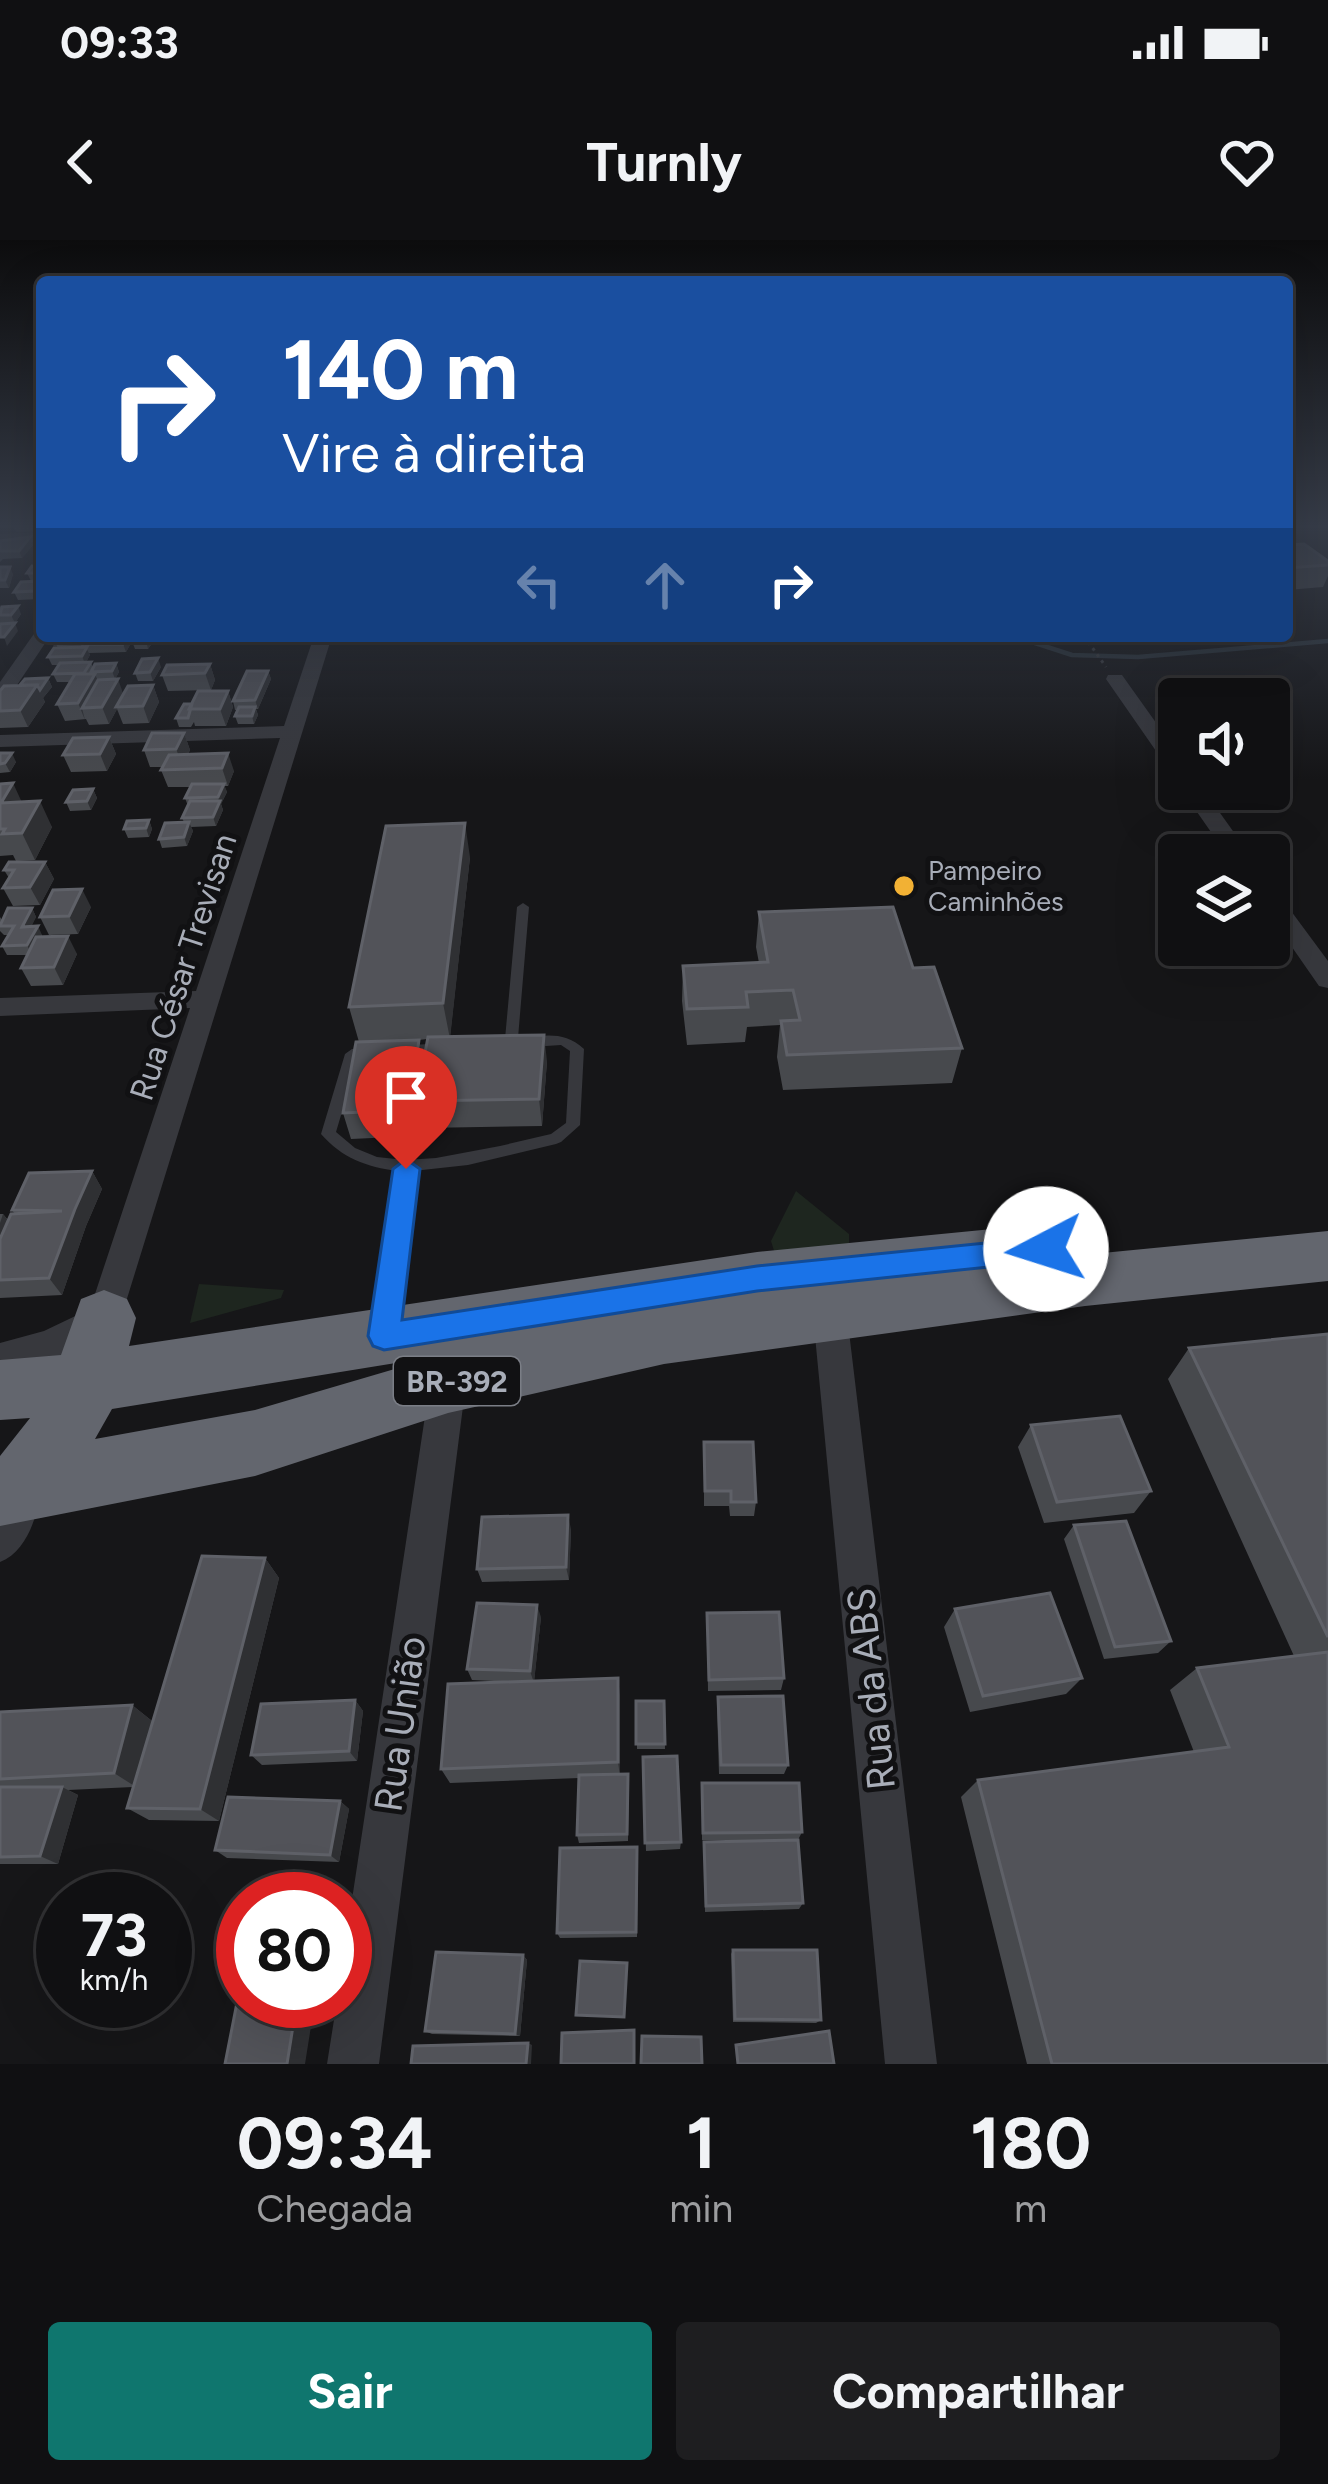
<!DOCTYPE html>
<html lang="pt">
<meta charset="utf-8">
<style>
body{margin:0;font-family:Figtree,sans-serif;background:#1e1e20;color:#f1f3f6;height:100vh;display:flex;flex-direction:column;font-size:45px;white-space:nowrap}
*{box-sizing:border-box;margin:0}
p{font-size:39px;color:#9c9d9f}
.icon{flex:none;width:66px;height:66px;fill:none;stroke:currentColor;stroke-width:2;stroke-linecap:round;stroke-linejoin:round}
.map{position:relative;height:1824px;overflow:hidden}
.details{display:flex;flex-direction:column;background:#101012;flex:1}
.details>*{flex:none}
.banner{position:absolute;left:36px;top:36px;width:1257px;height:366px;border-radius:12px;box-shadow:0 12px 48px #0002,0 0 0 3px #303032;background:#1a4fa0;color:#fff;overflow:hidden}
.controls{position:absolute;left:1158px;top:438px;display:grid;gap:24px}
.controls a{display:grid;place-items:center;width:132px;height:132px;border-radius:12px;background:#101012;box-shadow:0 12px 48px #0002,0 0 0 3px #303032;font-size:60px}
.speed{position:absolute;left:36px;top:1632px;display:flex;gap:24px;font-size:60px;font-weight:700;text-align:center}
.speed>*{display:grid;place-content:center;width:156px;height:156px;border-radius:50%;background:#101012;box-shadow:0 12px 48px #0002,0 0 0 3px #303032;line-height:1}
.speed small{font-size:30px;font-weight:400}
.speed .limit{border:18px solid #d22;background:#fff;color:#111}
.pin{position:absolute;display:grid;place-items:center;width:102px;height:102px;color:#fff;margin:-123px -51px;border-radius:50% 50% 50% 0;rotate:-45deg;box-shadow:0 0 12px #0007}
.pin .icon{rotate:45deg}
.me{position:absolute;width:132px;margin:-66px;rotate:265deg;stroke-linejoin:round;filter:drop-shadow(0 0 9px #0008)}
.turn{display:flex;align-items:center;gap:42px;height:252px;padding:0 48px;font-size:54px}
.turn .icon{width:156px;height:156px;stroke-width:2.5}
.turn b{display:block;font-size:84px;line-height:102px}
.lanes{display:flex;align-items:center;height:114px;padding:0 48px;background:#0003;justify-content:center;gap:60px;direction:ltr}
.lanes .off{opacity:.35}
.eta{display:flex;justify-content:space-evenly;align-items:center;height:204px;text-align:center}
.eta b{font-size:72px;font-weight:700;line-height:84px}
.cta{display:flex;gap:24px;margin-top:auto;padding:24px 48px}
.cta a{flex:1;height:138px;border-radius:12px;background:#0f766e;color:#fff;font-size:48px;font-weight:700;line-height:138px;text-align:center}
.cta a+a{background:#1e1e20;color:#f1f3f6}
.status{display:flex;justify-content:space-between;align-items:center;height:84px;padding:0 60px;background:#101012;direction:ltr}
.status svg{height:33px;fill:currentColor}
header{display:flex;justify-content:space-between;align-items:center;height:156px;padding:0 48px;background:#101012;font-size:54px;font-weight:700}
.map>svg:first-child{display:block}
</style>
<div class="status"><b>09:33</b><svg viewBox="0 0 49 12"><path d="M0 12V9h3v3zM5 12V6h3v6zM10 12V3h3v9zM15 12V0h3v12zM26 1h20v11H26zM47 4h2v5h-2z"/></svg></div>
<header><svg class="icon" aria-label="back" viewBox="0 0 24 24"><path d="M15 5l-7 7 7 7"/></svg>Turnly<svg class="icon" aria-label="heart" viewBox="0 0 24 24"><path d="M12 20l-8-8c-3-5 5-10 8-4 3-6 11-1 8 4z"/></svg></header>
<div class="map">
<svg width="1328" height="1824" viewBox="0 0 1328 1824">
<rect width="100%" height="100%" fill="#161618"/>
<path fill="#1e261f" d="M796,951L849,994V1008L775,1014L771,1001Z
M199,1044L284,1050L281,1058L190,1083Z"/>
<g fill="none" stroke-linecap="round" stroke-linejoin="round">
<path stroke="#2c353c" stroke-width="4.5" d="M1013,396L1072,415L1138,417L1328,401"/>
<path stroke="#3d3f44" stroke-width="3" stroke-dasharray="3 4.5" stroke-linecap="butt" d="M1084,396L1106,427"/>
<path fill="#37383d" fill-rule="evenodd" d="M523,663L529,667L518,798C545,796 563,790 584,809L580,885L561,902L556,904L468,925L413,931L394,1087L391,1092L385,1094L379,1092L376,1087L398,931C366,927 342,918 321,894L345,814L352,809L505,799L517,667ZM561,805L570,811L566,883L551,894L500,906L436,918L405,920L377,917L355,908L336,892L358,818Z"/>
<path fill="#37383d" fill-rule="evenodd" d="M42,292V302L0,304V294Z
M42,390V396H50L7,460L0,462V442L36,391Z
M314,396H332L121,1078C107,1107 31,1125 0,1133V1103L44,1091L90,1069L190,768L0,776V758L196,751L280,498L0,507V495L284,486Z
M1108,435H1122L1179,515V536L1172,534L1106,439Z
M1181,549H1203L1250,615H1227Z
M1269,650L1277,652L1328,721V748L1319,746L1269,674Z
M830,1061L842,1065L847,1075L937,1824H885L813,1075L818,1065Z
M448,1127L461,1132L466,1143L379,1824H327L337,1761H345V1706L430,1143L435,1132Z
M24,1231L37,1236L43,1249C36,1276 28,1311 0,1322V1266L11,1236Z"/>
<path fill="#63666e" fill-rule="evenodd" d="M1024,986L1046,993L1055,1011L1051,1018L1328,991V1041L1085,1066L664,1124L448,1173L255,1236L0,1286V1216L30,1178L0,1180V1120L61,1115L81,1059L104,1050L127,1059L136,1078L129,1106L757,1012ZM439,1116L255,1170L95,1199L112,1169Z"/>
</g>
<path fill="#47494d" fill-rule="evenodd" d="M13,285H42L40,291L16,292Z
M30,297L33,305L22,318L3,319L0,322V301Z
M1287,305L1328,321V336L1323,347L1287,350Z
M42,326V340L31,341L27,333Z
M0,327L13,334L9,348H0Z
M42,341V354L39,359L18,360L14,352Z
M0,365L1,368L21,374L15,383H0Z
M90,396H129L131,403L126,412L89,413L90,415L86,422H91L93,428L116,423L119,432L115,439L123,454L153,445L159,462L149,483L123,484L117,469L109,484L89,485L86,479L65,481L57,464L71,442H57L53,434L59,425H52L48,417L58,408L56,404Z
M135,396H154L155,399L148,409H135L132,401Z
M210,424L215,440L211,450L168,451L162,435Z
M161,427L153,441H138L135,433Z
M268,431L271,439L258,469H256L258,475L254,484H238L235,476L238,470H235L233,461Z
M48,438L52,447L43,458L45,462L28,487L0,488V451Z
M228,451L233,467L226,486H195L194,482L191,487H179L176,478L192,464Z
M184,493L190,510L188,514L234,531L228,546H224L227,552L221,564L223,570L216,586L191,587L193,591L187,606L162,608L159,599L184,582L182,578L188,566L185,558L190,547H168L161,530L163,527H150L144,510Z
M109,497L116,514L107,531L71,532L63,515Z
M0,513L16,522L10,532L0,533Z
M0,544L52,587L35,620L16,621L13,615L0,616Z
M93,549L97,558L91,570L70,571L66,562Z
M149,580L152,589L149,597L128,598L124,589Z
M470,617L450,796L547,821L542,886L423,888L419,872L416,896L351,899L343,873L359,802L349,767ZM427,799L424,821L419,800Z
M45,622L54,639L40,665L13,666L3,648L9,638L4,630Z
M91,667L78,694L49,695L40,677Z
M32,668L36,677L31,686L42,695V697L77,714L63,745L31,746L21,728L27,715H7L2,706L8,695H4L0,691V677L2,680Z
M759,672L913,728L962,808L952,843L783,850L777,817L780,785L747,787L745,802L687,805L682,761L683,726L759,723L756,707Z
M92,931L102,949L86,986L62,1055L0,1058V974H3L8,980L15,974L12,970Z
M1328,1094V1824H1027L961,1557L978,1540L1194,1512L1170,1450L1197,1428L1294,1416L1168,1139L1189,1108Z
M1031,1185L1151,1251L1134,1273L1044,1283L1018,1207Z
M704,1202L756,1262L754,1276H730L729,1266H704Z
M1074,1285L1171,1401L1158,1413L1104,1419L1064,1299Z
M571,1289L569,1340L482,1342L477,1329Z
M265,1318L279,1338L219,1581L149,1580L127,1568L133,1547L68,1550L78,1555L58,1624H0V1472L132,1465L152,1481Z
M955,1369L1082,1438L1066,1454L970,1472L944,1387Z
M707,1373L784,1438L781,1450L708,1451Z
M541,1377L534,1441L618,1438L620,1534H628L629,1543L628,1601L579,1603L577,1595L579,1538L450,1543L441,1529L516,1442L472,1440L467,1429Z
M718,1457L788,1525L784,1534H719L717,1468Z
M355,1460L363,1471L357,1521L262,1525L251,1515Z
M636,1461H664L665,1509H637Z
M643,1517L681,1602L680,1609L646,1611Z
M702,1543L802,1592L798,1600L803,1663L799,1669L705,1672L704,1602L796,1600H702Z
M340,1561L349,1569L339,1622L227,1618L215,1610Z
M638,1615L637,1697L560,1698L557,1693Z
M733,1710L821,1780L816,1783L733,1782L731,1714Z
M523,1715L527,1720L520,1796L432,1794L425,1791Z"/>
<path fill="#2f3033" d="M30,297L33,305L22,318L19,311Z
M10,327L13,334L9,348L5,340Z
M42,342V354L39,359L35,351Z
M18,366L21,374L15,383L11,375Z
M15,383L18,391L7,406L4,397Z
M87,396L91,402L84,404L90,415L85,424L82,416L85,409L83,403Z
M127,396L131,403L126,412L123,404Z
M149,396H154L155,399L148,409L146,401Z
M158,418L161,427L153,441L150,432Z
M116,423L119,432L115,439L112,431Z
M210,424L215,440L211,450L205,433Z
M268,431L271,439L258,469L255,460Z
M95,434L102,451L82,468L85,480L78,463Z
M48,438L52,447L43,458L45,462L28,487L20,470L37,445Z
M118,439L124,456L109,484L102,467Z
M153,445L159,462L149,483L143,466Z
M228,451L233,467L226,486L220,469Z
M255,467L258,475L254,484L252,476Z
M184,493L190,510L183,526L176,509Z
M109,497L116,514L107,531L100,514Z
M12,513L16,522L10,532L5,523Z
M228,513L234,531L228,546L222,528Z
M13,543L25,569L1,563Z
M224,544L227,552L221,564L223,570L216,586L213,577L219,563L218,557Z
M93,549L97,558L91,570L87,561Z
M40,561L52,587L35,620L22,593Z
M149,580L152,589L149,597L146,588Z
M189,582L193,591L187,606L184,597Z
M465,583L470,617L450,799L443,763Z
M45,622L54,639L40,665L30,647Z
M82,649L91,667L78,694L69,676Z
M32,668L36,677L27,696L22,687Z
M38,686L42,695L32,715L27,705Z
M68,696L77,714L63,745L54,727Z
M544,795L547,821L542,886L539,859Z
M419,800L425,826L416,861L419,872L416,896L409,870Z
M92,931L102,949L86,986L62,1055L49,1038L75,969Z
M3,974L16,991L0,1037V983Z
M568,1275L571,1289L569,1340L566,1327Z
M265,1318L279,1338L219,1581L200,1569Z
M537,1365L541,1377L534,1443L530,1431Z
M618,1438L620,1455V1536L618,1522Z
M355,1460L363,1471L357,1521L349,1511Z
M132,1465L152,1481L136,1547L114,1533Z
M62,1547L78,1555L58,1624L40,1616Z
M340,1561L349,1569L339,1622L330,1615Z
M523,1715L527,1720L520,1796L515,1794Z
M297,1761H315L305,1824H287Z
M528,1803L532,1805L531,1824H526Z"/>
<path fill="#525359" stroke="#5f6168" stroke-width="3" d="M30,297L19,311H0V301Z
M1304,304L1328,321V325L1287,328V305Z
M32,326H42V333H27Z
M0,327H10L5,340H0Z
M42,341L35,351L14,352L21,342Z
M18,366L11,375H0L2,367Z
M15,383L4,397H0V384Z
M61,396H87L83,403L56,404Z
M90,396H127L123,404H84Z
M135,396H149L146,401H132Z
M87,407L82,416L48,417L54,408Z
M158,418L150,432L135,433L142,419Z
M91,422L84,433L53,434L60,423Z
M116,423L112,431L91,432L95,424Z
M210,424L205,433L162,435L167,425Z
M247,431H268L255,460L233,461Z
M75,434H95L78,463L57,464Z
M48,438L40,450L37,445H20L25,439Z
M118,439L102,467L82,468L98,440Z
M37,445L20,470L0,471V451L4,446Z
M153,445L143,466L116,467L128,446Z
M198,451H228L220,469H189Z
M184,464H192L188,478H176Z
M239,467H255L252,476H235Z
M152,493H184L176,509L144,510Z
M109,497L100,514L63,515L73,498Z
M0,513H12L5,523L0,524Z
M228,513L222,528L161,530L169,515Z
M13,543L1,563L40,561L22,593L2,594L5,589H0V544Z
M192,544H224L218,557L185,558Z
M93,549L87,561L66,562L73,550Z
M190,561H220L213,577L182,578Z
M149,580L146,588L124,589L127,581Z
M189,582L184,597L159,599L165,583Z
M465,583L443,763L349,767L386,586Z
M9,622H45L30,647L3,648L14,630H4Z
M82,649L69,676L40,677L53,650Z
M893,667L913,728L934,727L962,808L787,815L781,781L800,780L793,750L746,752L748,767L687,769L683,726L768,722L759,672Z
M8,668H32L22,687L38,686L27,705L2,706L14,686H0Z
M68,696L54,727L21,728L36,697Z
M544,795L539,859L416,861L428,797Z
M419,800L409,870L343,873L356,802Z
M92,931L75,969L49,1038L0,1040V999L11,974L62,971L12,970L29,933Z
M1328,1094V1397L1189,1108Z
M1120,1176L1151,1251L1057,1262L1031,1185Z
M704,1202H753L756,1262H731V1251H705Z
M568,1275L566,1327L477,1329L482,1277Z
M1126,1281L1171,1401L1115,1407L1074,1285Z
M202,1316L265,1318L200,1569L127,1568Z
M1050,1353L1082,1438L983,1456L955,1369Z
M477,1363L537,1365L530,1431L467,1429Z
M779,1372L784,1438L709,1440L707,1373Z
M1328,1412V1824H1052L978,1540L1229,1507L1197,1428Z
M618,1438V1522L441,1529L448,1444Z
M783,1456L788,1525H721L718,1457Z
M355,1460L349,1511L251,1515L261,1464Z
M636,1461H664L665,1504H636Z
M132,1465L114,1533L0,1539V1472Z
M677,1516L681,1602L645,1603L643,1517Z
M628,1534L627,1594L577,1595L579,1535Z
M702,1543H799L802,1592L703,1593Z
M0,1547H62L40,1616L0,1617Z
M228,1557L340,1561L330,1615L215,1610Z
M798,1600L803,1663L706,1666L704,1602Z
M637,1607L636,1692L557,1693L560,1608Z
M733,1710H817L821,1780L735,1779Z
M436,1712L523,1715L515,1794L425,1791Z
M580,1721L627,1723L624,1777L576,1775Z
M241,1742H243V1761H297L287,1824H225Z
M634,1790V1824H561L562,1793Z
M829,1791L834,1824H738L736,1805Z
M642,1796L701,1797L702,1824H641Z
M528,1803L526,1824H411L413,1806Z"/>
<linearGradient id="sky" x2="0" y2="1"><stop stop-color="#0c0c0d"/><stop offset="0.53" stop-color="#363c48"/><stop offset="1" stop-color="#363c48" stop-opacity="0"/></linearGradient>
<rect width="1328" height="540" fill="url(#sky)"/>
<path fill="#1a73e8" stroke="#114b97" stroke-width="3" d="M406,919L420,929L402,1080L757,1026L1046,997L1057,1001L1061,1009L1057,1018L1046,1021L757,1051L384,1110L373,1106L368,1096L393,929Z"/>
<circle fill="#f2b134" stroke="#111113" stroke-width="4.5" cx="904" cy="646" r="12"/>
<g text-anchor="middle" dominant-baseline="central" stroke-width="10" stroke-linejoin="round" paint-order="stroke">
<g font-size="27" fill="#a8adb8" stroke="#111113" text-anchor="start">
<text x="928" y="630">Pampeiro<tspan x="928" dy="31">Caminhões</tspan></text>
</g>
<rect fill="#111113" stroke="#7b7e86" stroke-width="3" x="394" y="1117" width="126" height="48" rx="9"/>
<g font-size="30" font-weight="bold" fill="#a8adb8">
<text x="457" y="1141">BR-392</text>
</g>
<g font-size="33" fill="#a8adb8" stroke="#111113">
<text transform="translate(183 727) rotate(-72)">Rua César Trevisan</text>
</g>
<g font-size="39" fill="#a8adb8" stroke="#111113">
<text transform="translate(871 1449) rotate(-96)">Rua da ABS</text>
<text transform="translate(400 1484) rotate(-82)">Rua União</text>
</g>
</g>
</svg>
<div class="controls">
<a><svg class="icon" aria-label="sound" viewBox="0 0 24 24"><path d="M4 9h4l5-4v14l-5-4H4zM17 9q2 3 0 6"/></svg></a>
<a><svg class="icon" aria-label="layers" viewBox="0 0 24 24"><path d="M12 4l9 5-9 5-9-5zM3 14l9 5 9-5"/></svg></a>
</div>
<div class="speed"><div>73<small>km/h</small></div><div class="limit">80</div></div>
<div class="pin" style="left:406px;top:929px;background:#d93025"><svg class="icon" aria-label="arrive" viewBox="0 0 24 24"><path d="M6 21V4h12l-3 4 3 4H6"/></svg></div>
<svg class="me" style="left:1046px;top:1009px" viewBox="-20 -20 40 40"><circle r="19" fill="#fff"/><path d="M0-13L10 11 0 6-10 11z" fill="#1a73e8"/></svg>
<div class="banner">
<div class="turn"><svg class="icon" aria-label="right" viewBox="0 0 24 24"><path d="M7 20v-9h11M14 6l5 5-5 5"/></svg><div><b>140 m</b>Vire à direita</div></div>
<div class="lanes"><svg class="icon off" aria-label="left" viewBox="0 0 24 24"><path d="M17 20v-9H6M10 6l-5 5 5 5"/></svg><svg class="icon off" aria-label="ahead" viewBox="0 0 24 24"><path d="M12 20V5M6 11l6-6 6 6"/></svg><svg class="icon" aria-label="right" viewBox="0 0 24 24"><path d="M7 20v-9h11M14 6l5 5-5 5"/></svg></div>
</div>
</div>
<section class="details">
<div class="eta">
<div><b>09:34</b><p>Chegada</p></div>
<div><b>1</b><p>min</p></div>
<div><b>180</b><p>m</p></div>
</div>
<div class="cta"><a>Sair</a><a>Compartilhar</a></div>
</section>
